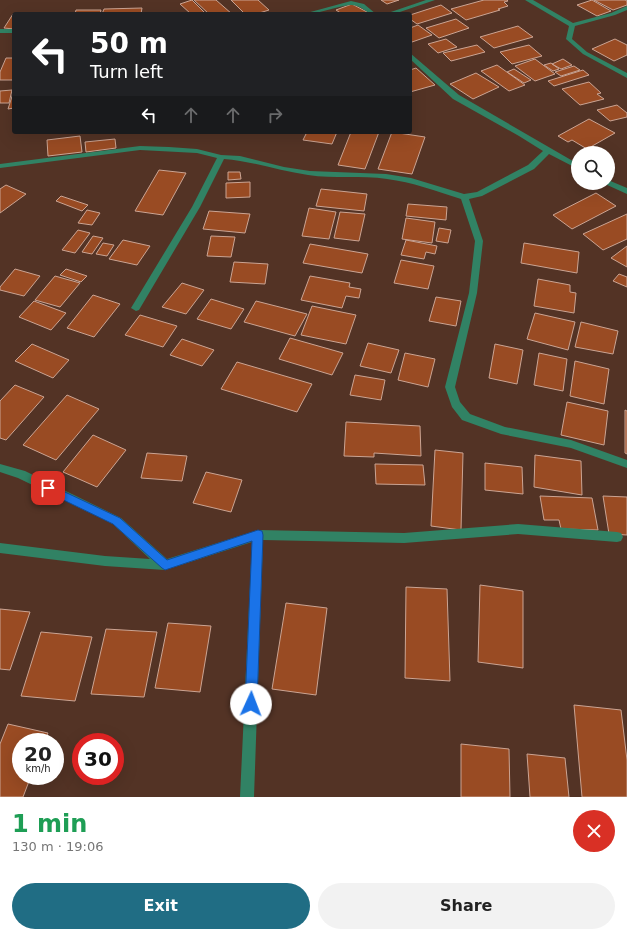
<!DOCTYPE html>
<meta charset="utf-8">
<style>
body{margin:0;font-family:"DejaVu Sans",sans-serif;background:#f2f2f2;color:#222;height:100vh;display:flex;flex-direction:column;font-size:15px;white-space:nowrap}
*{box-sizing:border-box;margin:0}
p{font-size:13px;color:#767676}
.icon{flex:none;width:22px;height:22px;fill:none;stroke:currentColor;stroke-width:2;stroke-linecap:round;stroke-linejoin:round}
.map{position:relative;height:797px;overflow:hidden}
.panel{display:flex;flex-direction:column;background:#fff;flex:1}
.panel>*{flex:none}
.top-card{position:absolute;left:12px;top:12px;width:400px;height:122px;border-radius:4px;box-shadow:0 4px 16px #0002;background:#202124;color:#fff;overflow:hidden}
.fabs{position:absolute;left:571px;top:146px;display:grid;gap:8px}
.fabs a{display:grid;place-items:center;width:44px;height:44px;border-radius:50%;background:#fff;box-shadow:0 4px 16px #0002;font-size:20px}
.speed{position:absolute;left:12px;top:733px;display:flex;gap:8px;font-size:20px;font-weight:700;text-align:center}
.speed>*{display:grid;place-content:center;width:52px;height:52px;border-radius:50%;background:#fff;box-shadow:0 4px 16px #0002;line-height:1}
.speed small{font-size:10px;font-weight:400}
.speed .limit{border:6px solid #d22;background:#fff;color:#111}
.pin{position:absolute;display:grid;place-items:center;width:34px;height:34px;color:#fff;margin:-17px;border-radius:8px;box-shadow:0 2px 6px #0006}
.me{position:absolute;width:44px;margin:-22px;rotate:2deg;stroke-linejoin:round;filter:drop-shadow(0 0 3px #0008)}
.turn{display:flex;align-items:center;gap:14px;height:84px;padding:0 12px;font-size:18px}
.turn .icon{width:52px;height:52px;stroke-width:2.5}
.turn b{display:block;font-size:28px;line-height:34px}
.lanes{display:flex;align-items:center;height:38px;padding:0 12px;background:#0003;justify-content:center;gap:20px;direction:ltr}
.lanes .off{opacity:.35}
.round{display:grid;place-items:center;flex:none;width:42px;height:42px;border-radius:21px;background:#f2f2f2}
.head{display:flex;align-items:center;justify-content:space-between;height:68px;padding:0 12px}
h1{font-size:24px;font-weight:700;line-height:30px;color:#1e9e55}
.primary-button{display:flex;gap:8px;margin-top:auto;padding:8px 12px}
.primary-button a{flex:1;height:46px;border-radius:24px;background:#206d84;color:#fff;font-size:16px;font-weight:700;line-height:46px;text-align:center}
.primary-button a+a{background:#f2f2f2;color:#222}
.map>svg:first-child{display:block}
</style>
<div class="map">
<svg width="627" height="797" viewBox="0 0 627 797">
<rect width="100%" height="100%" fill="#533325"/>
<path fill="#994b23" stroke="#cba493" d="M192,0L206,14H191L180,4Z
M194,0H216L232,14H209Z
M231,0H258L269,10L256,14H245Z
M381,0H399L387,4Z
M484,0H507L508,1L504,2L508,6L498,9L500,10L466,20L451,9Z
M592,0L611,11L597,16L577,5Z
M594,0H625L627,1V5L613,10Z
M352,4L367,12L363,14H342L336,10Z
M441,5L452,13L417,24L410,19V15Z
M142,8L141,14H102L104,9Z
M76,10H101L100,14H75Z
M13,14H15L14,29L4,28Z
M456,19L469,28L439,38L426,28Z
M418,25L432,35L412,42L410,41V28Z
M518,26L533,37L494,48L480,37Z
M446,39L457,47L438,53L428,44Z
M615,39L627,45V55L614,61L592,49Z
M477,45L485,52L451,61L443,53Z
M529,45L542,56L512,64L500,52Z
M6,58H14V80H0V72Z
M535,59L555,74L535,81L515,66Z
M563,59L572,65L561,69L552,64Z
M551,63L559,69L553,71L544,65Z
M497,65L525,85L509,91L481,71Z
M574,66L580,70L561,76L555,72Z
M416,68L435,85L410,92V70Z
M514,69L531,80L524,83L507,72Z
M583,70L589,75L554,86L548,81Z
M476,73L499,87L473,99L450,84Z
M589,82L601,93L597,94L604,99L580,105L562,89Z
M12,90L9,103H0V91Z
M14,90V108L8,109Z
M617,105L627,113V117L610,121L597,110Z
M589,119L615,133L587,149L572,140L568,142L558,136Z
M307,132H337L332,144L303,140Z
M351,132H379L365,169L338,165Z
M392,132L425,137L412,174L378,169Z
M80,136L82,152L48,156L47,140Z
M115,139L116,148L86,152L85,142Z
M159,170L186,173L163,215L135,211Z
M228,172H240L241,179L228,180Z
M250,182V197L226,198V183Z
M6,185L26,194L0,213V189Z
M321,189L367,194L364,211L316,206Z
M596,193L616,206L572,229L553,215Z
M61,196L88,205L82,211L56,201Z
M408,204L447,207L446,220L406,216Z
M309,208L336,212L329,239L302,236Z
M87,210L100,213L92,225L78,223Z
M209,211L250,214L245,233L203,229Z
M340,212L365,214L359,241L334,238Z
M627,214V239L603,250L583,234Z
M406,218L435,222L432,243L402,239Z
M439,228L451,230L448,243L436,241Z
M78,230L90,233L75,253L62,250Z
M93,236L103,238L92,254L82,252Z
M211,236L235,237L231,257L207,256Z
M123,240L150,246L137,265L109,259Z
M406,240L437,246L435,254L426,252L424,259L401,255Z
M103,243L114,245L107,256L96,254Z
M524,243L579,252L577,273L521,263Z
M310,244L368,254L362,273L303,263Z
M627,246V267L611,258Z
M401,260L434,266L428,289L394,283Z
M234,262L268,264L265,284L230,282Z
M15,269L40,276L24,296L0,290V287Z
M66,269L87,276L81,282L60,275Z
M619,274L627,277V287L613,281Z
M55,276L80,283L60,307L35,300Z
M310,276L350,283L349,287L361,289L359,298L346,296L342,308L301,300Z
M538,279L570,285V292L576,293L574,313L534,306Z
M182,283L204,290L186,314L162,307Z
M93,295L120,304L94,337L67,328Z
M436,297L461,301L456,326L429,321Z
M211,299L244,309L231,329L197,319Z
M34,301L66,313L51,330L19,317Z
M256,301L307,314L295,336L244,322Z
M312,306L356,315L346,344L301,335Z
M535,313L575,322L568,350L527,339Z
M140,315L177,326L163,347L125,335Z
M581,322L618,331L613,354L575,347Z
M290,338L343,353L332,375L279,359Z
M182,339L214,350L202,366L170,355Z
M368,343L399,350L391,373L360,366Z
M32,344L69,360L53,378L15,361Z
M495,344L523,350L517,384L489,378Z
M405,353L435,359L428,387L398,380Z
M539,353L567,359L563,391L534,385Z
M575,361L609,369L604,404L570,396Z
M237,362L312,384L297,412L221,389Z
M355,375L385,380L381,400L350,395Z
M15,385L44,397L6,440L0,438V401Z
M67,395L99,409L56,460L23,445Z
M567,402L608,411L604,445L561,435Z
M625,410L627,411V454L625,453Z
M346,422L420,426L421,456L374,453V457L344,456Z
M93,435L126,450L97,487L63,472Z
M435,450L463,453L461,530L431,526Z
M147,453L187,456L182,481L141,478Z
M535,455L581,461L582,495L534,487Z
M485,463L522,467L523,494L485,490Z
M375,464L423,465L425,485L376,484Z
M206,472L242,480L231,512L193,503Z
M540,496L592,498L598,530L561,529L559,520H544Z
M603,496L627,497V535L609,534Z
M480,585L523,591V668L478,662Z
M406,587L447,589L450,681L405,678Z
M286,603L327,608L316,695L272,689Z
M0,609L30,612L10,670L0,669Z
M168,623L211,626L200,692L155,688Z
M106,629L157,632L144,697L91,694Z
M41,632L92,637L75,701L21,696Z
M574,705L621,710L627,760V797H582Z
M8,724L48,733L44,742H21V776H31L23,797H0V744Z
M461,744L509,749L510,797H461Z
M527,754L565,758L569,797H530Z"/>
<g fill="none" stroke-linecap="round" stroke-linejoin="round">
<path fill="#318264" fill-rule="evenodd" d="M426,0H435L394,14H385Z
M525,0H533L573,23L611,13L627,6V10L615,15L575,26L572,39L587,52L627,73V78L583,54L566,39L569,26Z
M351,1L364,4L376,14C365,14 361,4 350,5C334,7 319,14 303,14Z
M0,29H14V33H0Z
M410,53L459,95L578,164V169L549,154L534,169L482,196L469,199L483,241L477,293L455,387L460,402L470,414L505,427L571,440L627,460V468L571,448L501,434L462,420L452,407L445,387L469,293L475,241L461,199C436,191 412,182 387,179C361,175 334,179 308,175C279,171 252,161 224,159L200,207L139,310L136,311L131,308L192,207L217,158L197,153L140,150L0,168V164L140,146L169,147L197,149L221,155L240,156L284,167L310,171L386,174L411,178L464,194L477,192L528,165L543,151L519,136L453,99L410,59Z
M608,180L627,188V194L605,184L608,183Z
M0,464L25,471L121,518L167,559L258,530L404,533L518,524L617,532L621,533L623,537L621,541L617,542L518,534L404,543L263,540L254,797H240L252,542L165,570L105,566L0,553V543L105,556L150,559L113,524L18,478L0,472Z"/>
</g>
<path fill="#1a73e8" stroke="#114b97" d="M48,484L120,518L167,560L258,530L262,531L263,535L257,704L255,709L251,710L247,709L245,704L252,541L165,570L162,568L113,524L45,491L43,488L45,485Z"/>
</svg>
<div class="fabs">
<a><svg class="icon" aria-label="search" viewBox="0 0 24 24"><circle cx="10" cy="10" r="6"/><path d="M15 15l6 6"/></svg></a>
</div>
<div class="speed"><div>20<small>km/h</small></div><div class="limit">30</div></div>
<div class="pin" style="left:48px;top:488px;background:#d93025"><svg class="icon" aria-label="arrive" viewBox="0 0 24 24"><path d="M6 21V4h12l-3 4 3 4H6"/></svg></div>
<svg class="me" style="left:251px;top:704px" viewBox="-20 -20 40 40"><circle r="19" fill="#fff"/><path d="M0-13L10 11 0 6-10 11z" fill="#1a73e8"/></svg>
<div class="top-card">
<div class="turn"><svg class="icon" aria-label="left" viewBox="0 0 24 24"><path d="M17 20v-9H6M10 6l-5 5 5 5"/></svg><div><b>50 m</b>Turn left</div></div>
<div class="lanes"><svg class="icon" aria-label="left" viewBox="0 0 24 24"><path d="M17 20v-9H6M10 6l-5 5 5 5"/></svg><svg class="icon off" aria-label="ahead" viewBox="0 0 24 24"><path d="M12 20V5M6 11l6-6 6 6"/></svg><svg class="icon off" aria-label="ahead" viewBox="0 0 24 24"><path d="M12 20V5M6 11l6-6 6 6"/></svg><svg class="icon off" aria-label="right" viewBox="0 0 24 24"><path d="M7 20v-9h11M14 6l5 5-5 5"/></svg></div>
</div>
</div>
<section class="panel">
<div class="head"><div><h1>1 min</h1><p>130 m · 19:06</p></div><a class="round" style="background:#d93025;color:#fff"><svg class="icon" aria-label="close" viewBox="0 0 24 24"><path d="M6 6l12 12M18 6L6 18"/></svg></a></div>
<div class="primary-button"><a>Exit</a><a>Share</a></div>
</section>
